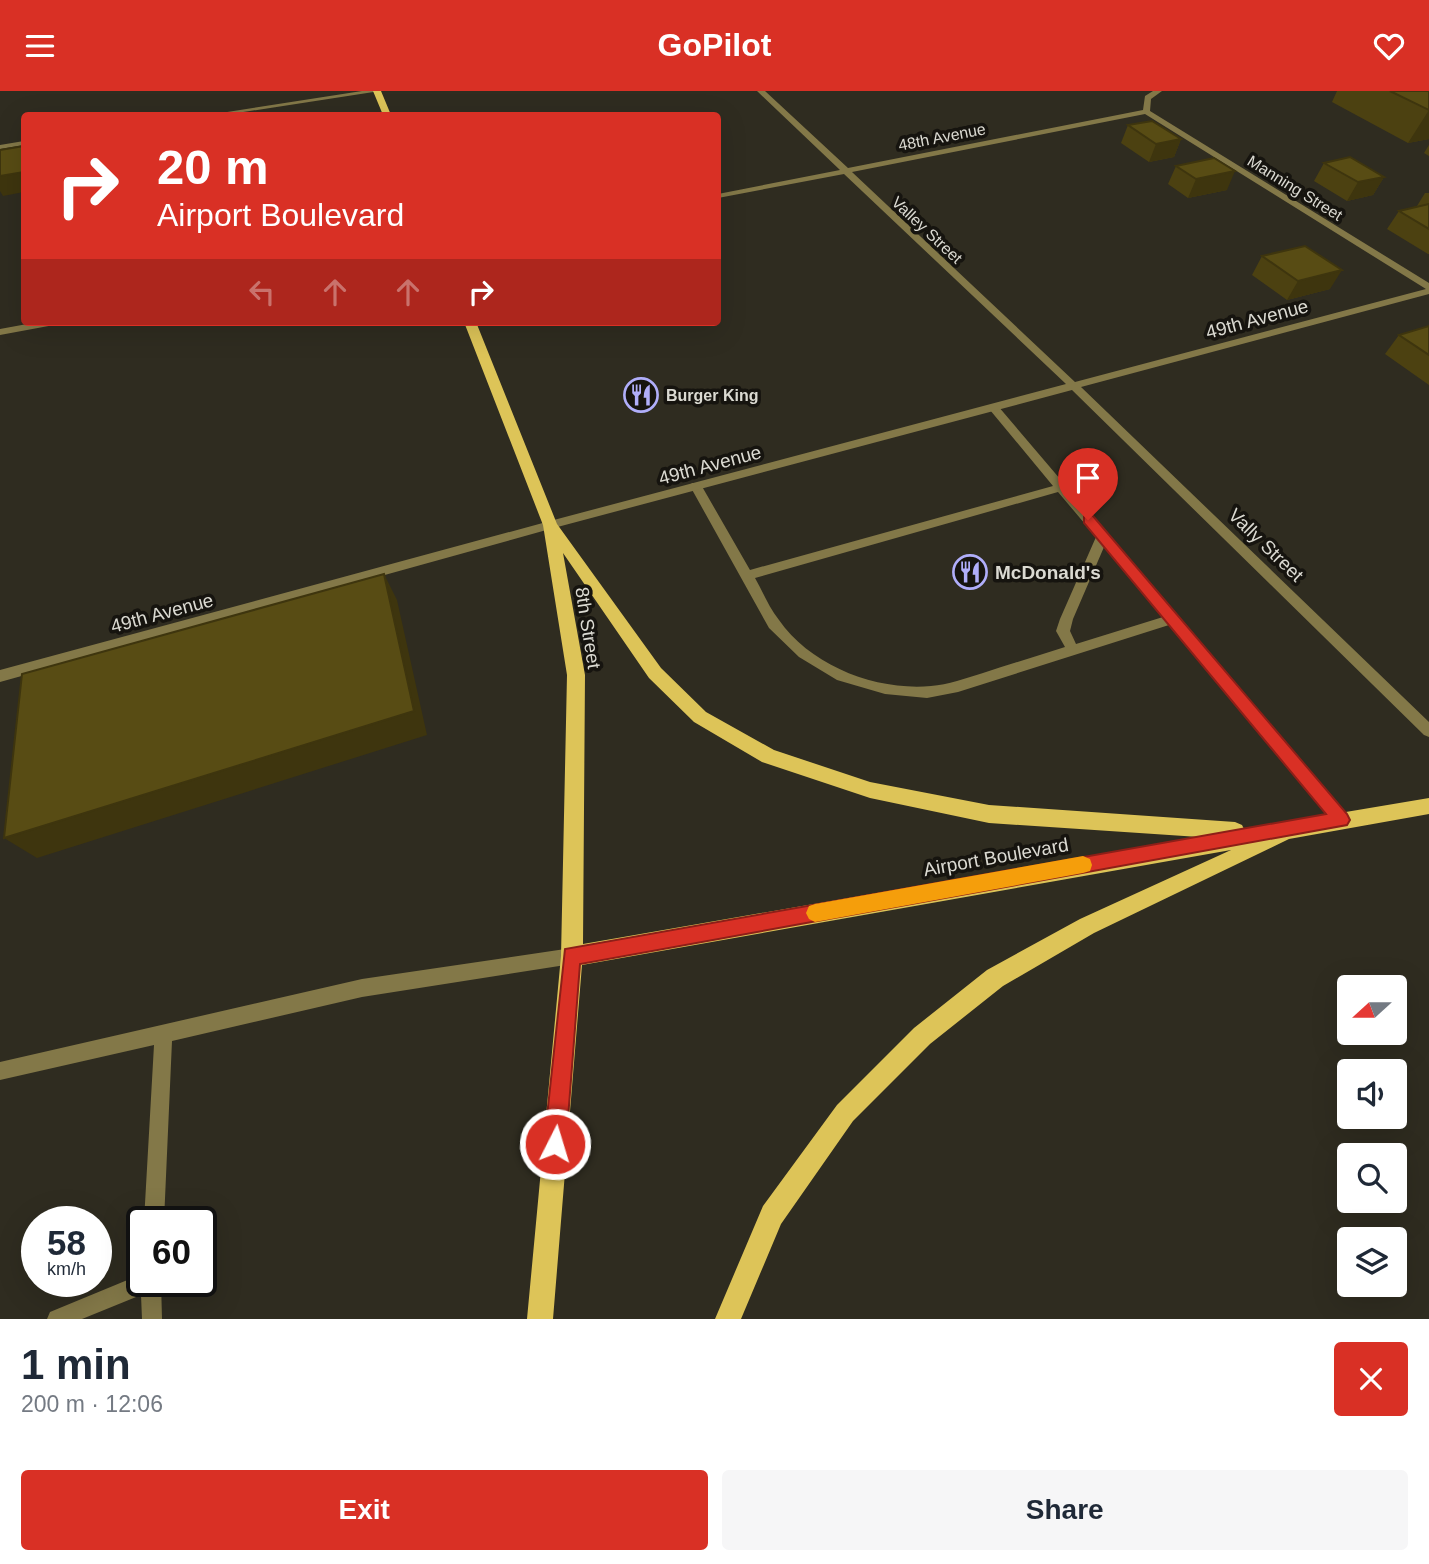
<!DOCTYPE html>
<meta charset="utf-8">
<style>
body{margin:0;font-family:Helvetica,sans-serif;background:#f6f6f7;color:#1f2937;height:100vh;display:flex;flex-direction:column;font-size:26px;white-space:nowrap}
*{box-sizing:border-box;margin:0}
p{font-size:23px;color:#747a83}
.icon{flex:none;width:38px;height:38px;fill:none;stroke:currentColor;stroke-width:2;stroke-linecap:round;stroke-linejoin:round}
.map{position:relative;height:1228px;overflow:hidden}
.details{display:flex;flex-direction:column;background:#fff;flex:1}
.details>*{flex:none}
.banner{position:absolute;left:21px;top:21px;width:700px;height:214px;border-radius:7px;box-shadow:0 7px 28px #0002;background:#d93025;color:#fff;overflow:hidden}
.needle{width:46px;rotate:249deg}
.buttons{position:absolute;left:1337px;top:884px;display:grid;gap:14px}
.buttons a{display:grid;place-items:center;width:70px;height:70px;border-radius:7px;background:#fff;box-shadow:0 7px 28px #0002;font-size:35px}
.speed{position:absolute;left:21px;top:1115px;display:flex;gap:14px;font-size:35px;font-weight:700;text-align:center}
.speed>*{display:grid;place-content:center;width:91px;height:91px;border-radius:50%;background:#fff;box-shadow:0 7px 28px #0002;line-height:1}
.speed small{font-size:18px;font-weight:400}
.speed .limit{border:4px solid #111;border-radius:10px;background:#fff;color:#111}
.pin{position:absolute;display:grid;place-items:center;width:60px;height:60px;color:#fff;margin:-72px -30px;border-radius:50% 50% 50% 0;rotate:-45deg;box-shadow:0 0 7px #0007}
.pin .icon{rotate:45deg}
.me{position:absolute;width:77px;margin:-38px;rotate:5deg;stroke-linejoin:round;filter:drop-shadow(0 0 5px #0008)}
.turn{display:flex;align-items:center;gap:24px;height:147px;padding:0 21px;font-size:32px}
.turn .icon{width:91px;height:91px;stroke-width:2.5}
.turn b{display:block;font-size:49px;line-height:60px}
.lanes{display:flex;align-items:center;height:66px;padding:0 21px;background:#0003;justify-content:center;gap:35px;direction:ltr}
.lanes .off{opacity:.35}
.round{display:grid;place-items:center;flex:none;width:74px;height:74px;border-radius:7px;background:#f6f6f7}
.overview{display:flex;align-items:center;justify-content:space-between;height:119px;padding:0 21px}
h1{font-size:42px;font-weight:700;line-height:52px}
.button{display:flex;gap:14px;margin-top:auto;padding:14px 21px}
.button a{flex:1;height:80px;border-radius:7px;background:#d93025;color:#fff;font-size:28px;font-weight:700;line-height:80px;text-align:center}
.button a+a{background:#f6f6f7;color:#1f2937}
header{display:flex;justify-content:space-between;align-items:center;height:91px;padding:0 21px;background:#d93025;color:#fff;font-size:32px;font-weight:700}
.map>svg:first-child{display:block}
</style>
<header><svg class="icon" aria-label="menu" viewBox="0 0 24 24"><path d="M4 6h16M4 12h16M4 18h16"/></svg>GoPilot<svg class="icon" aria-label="heart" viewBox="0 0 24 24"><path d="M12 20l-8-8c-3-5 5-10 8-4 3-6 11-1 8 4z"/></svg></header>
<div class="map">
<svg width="1429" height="1228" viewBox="0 0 1429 1228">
<rect width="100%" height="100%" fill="#2f2c20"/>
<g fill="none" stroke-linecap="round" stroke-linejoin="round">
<path fill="#837848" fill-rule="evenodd" d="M994,314L998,315L1346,724L1349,729L1346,734L1341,736L1336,734L1169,534L958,601L927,607L885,603L837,589L799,566L769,537L690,395L692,392H700L750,479L1053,395L990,319L989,317ZM1058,401L1096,446L1060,528L1056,540L1065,556C1038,565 1010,573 983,582C966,587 948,594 931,595C876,600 811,575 779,529C769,517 763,501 755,487ZM1104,456L1163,526L1076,553L1070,540L1073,528Z
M572,857L578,859L580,865L578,871L572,873L362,906L172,950L164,1130H144L154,954L0,989V971L362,888Z
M142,1183V1190H161L162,1228H142L141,1204L82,1228H47L50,1221Z"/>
<path fill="#837848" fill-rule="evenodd" d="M362,0H380L224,24H208Z
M757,0H765L848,77L1143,19L1145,5L1153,0H1162L1151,8L1150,20L1429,192V203L1081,296L1429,631V646L1424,644L1072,299L550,438L0,591V579L550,430L1066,293L844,83L718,107V103L840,79ZM1145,23L1426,198L1075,291L852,81Z
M24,50V54L0,58V54Z
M38,231H59L54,234L0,244V238Z"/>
<path fill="#ddc458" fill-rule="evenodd" d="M373,0H381L391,24H383Z
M464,231H476L557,433L661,577L706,621L774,659L870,691L989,714L1235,731L1242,734L1244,738L1429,707V723L1289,748L1094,842L1003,895L930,953L853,1030L781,1133L741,1228H715L763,1115L837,1014L914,937L987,879L1080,828L1231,759L582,874L553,1228H527L561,865L567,584L543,434ZM563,462L649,587L694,631L762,671L870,707L989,732L1199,746L583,853L585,584Z"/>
</g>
<path fill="#4c4111" d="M1337,0H1429V48L1408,52L1332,11Z
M1128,34L1181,48L1174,66L1149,71L1121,52Z
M1429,54V65L1424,62Z
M1324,72L1384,86L1373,104L1347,110L1314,90Z
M1176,75L1227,99L1188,107L1168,93Z
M1425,102H1429V163H1428L1387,138L1399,120L1417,115Z
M1262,165L1330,198L1287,209L1252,184Z
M1429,235V294L1385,263L1399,244Z"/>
<path fill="#3e350e" d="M1429,19V48L1408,52Z
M1181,48L1174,66L1149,71L1156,53Z
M1235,80L1227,99L1188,107L1196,88Z
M24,81V101L3,105L0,100V85Z
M1384,86L1373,104L1347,110L1358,91Z
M1342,179L1330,198L1287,209L1298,190Z
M384,483L397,509L427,644L37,767L4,747Z"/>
<path fill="#584c14" stroke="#3e350e" stroke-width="2" d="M1390,0H1429V19Z
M1152,30L1181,48L1156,53L1128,34Z
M24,55V81L0,85V59Z
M1350,66L1384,86L1358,91L1324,72Z
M1214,67L1235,80L1196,88L1176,75Z
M1429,113V138L1399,120Z
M1305,155L1342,179L1298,190L1262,165Z
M1429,235V264L1399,244Z
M384,483L414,620L4,747L22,583Z"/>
<path fill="#d93025" stroke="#8d1f18" stroke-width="2" d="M1088,424L1093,425L1347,723L1350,729L1347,734L580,873L566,1053L563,1061L555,1064L547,1061L544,1053L565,858L1326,723L1084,432V425Z"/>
<path fill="#f59e0b" d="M1083,765L1090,768L1092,774L1090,780L1083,782L815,831L809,828L806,822L809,815L815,813Z"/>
<defs>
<g id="restaurant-ring" transform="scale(1.75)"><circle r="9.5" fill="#16140f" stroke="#b0aefa" stroke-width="1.5"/><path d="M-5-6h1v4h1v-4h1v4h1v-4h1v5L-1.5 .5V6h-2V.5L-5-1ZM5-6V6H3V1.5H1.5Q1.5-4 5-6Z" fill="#b0aefa"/></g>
</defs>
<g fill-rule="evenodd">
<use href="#restaurant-ring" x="641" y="304"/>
<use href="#restaurant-ring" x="970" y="481"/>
</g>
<g text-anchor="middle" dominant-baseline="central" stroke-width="7" stroke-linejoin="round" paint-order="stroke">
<g font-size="16" fill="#dbdad2" stroke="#16140f">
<text transform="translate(942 46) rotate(-11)">48th Avenue</text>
<text transform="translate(1295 97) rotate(32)">Manning Street</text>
<text transform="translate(927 139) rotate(43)">Valley Street</text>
</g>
<g font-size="16" font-weight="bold" fill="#dbdad2" stroke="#16140f" text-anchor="start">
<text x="666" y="304">Burger King</text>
</g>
<g font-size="19" fill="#dbdad2" stroke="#16140f">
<text transform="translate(1257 228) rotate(-15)">49th Avenue</text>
<text transform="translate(710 374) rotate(-15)">49th Avenue</text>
<text transform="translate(1266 454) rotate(44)">Vally Street</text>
<text transform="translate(162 522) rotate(-15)">49th Avenue</text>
<text transform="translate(588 537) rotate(81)">8th Street</text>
<text transform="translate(996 766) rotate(-10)">Airport Boulevard</text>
</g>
<g font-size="19" font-weight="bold" fill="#dbdad2" stroke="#16140f" text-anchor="start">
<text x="995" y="481">McDonald's</text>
</g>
</g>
</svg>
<div class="buttons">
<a><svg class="needle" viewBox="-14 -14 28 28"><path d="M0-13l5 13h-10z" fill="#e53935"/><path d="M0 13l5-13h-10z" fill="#747a83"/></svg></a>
<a><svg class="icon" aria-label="sound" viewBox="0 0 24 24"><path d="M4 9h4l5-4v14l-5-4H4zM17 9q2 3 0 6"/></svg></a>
<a><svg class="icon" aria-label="search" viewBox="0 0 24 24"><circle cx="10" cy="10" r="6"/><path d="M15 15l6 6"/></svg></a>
<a><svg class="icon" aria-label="layers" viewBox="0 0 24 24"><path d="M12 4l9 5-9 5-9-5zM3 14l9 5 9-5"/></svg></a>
</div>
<div class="speed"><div>58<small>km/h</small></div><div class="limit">60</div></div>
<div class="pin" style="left:1088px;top:429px;background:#d93025"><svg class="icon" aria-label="arrive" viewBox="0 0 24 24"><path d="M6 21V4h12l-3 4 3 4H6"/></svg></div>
<svg class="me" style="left:555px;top:1053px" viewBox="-20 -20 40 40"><circle r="17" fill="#d93025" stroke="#fff" stroke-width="3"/><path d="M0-11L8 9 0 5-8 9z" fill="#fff"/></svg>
<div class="banner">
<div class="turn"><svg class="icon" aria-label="right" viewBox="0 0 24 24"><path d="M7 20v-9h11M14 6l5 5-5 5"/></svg><div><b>20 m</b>Airport Boulevard</div></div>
<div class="lanes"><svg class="icon off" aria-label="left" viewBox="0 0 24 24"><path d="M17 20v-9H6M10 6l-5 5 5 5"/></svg><svg class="icon off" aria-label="ahead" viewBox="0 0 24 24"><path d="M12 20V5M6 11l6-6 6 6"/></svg><svg class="icon off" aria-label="ahead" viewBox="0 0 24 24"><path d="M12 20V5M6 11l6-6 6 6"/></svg><svg class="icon" aria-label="right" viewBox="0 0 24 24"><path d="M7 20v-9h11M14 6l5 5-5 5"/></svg></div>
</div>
</div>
<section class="details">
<div class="overview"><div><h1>1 min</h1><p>200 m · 12:06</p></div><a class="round" style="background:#d93025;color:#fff"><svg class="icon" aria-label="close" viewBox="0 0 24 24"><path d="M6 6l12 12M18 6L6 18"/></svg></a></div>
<div class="button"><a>Exit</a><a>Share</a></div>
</section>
